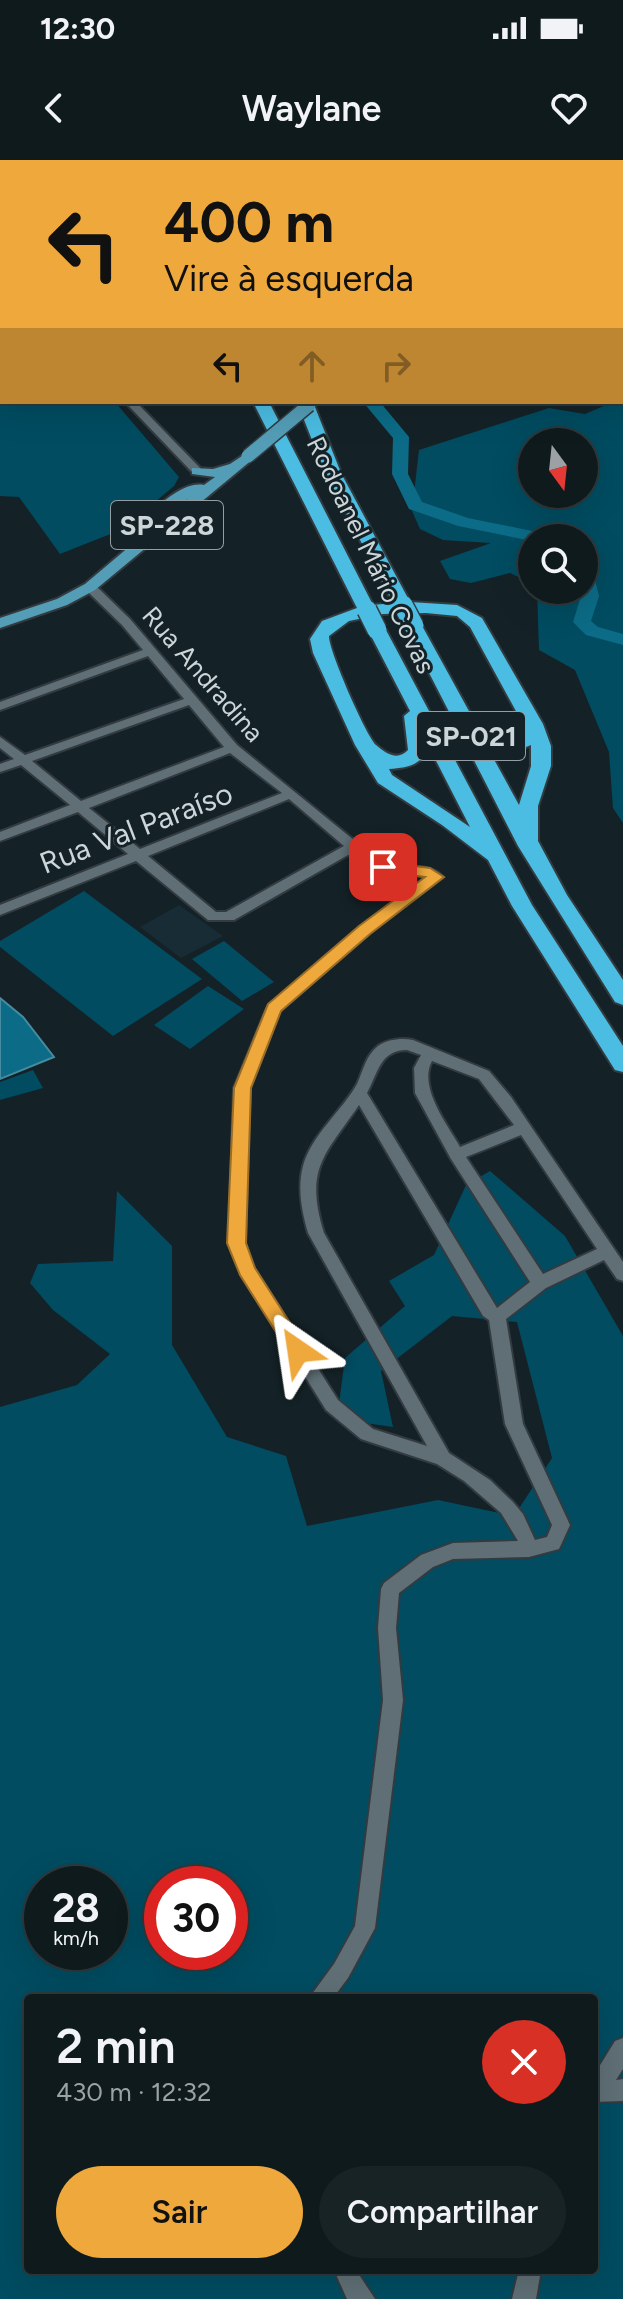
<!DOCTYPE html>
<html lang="pt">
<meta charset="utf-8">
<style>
body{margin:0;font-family:Figtree,sans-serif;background:#182326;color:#f1f3f6;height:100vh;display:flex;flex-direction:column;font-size:30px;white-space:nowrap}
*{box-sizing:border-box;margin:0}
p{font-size:26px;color:#9ba1a4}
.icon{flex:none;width:44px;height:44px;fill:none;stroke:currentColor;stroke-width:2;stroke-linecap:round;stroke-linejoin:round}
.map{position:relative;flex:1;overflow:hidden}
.side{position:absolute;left:24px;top:1834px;width:574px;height:280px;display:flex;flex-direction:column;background:#0f1a1d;border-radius:8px;box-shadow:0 8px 32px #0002,0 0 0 2px #2f383b}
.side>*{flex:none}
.top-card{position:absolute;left:0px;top:0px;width:624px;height:244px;box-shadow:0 8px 32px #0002,0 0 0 2px #2f383b;background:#eea83c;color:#111;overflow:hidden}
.needle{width:52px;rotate:165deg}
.tools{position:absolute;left:518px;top:268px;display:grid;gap:16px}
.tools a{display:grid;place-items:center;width:80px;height:80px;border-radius:50%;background:#0f1a1d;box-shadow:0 8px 32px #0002,0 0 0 2px #2f383b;font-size:40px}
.speed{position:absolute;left:24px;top:1706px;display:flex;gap:16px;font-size:40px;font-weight:700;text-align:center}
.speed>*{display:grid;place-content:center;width:104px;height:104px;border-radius:50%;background:#0f1a1d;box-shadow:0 8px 32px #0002,0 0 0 2px #2f383b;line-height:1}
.speed small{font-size:20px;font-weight:400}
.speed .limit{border:12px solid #d22;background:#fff;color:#111}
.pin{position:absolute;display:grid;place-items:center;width:68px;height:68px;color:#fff;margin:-34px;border-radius:16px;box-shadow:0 4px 12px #0006}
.me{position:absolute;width:88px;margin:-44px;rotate:328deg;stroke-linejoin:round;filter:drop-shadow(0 0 6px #0008)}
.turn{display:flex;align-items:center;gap:28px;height:168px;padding:0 32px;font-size:36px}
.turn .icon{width:104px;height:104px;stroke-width:2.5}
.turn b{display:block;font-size:56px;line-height:68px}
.lanes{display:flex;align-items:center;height:76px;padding:0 32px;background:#0003;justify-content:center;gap:40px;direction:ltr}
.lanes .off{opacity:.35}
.round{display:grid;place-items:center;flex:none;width:84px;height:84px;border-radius:42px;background:#182326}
.summary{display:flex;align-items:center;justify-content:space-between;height:136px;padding:0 32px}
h1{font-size:48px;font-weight:600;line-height:60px}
.action{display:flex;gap:16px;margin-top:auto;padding:16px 32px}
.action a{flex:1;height:92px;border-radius:48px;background:#eea83c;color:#111;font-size:32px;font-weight:600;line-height:92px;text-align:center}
.action a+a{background:#182326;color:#f1f3f6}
.status{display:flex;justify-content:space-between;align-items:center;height:56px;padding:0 40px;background:#0f1a1d;direction:ltr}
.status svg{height:22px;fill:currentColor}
header{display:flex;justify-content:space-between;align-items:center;height:104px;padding:0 32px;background:#0f1a1d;font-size:36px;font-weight:600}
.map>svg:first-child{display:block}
</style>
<div class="status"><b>12:30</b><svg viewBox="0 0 49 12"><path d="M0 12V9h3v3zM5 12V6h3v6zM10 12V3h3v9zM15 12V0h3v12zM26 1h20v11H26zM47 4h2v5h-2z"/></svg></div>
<header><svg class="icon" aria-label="back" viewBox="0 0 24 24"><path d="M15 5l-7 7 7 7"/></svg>Waylane<svg class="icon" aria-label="heart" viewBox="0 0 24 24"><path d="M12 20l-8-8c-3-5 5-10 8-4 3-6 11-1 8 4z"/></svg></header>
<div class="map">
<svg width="623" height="2139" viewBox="0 0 623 2139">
<rect width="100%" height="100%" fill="#142227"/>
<path fill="#172c34" d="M179,745L223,776L181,798L140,767Z"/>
<path fill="#014c61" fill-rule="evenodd" d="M0,198L2,242H115L179,317L174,326L123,369L60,394L19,337L0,336Z
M623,238V663L613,648L609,592L575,510L539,490L537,430H584V378H532V423L510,413L471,423L450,419L440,401L491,383L443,380L420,369L412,351L419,290L549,248L585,254L613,242H622ZM532,282H584V334H532Z
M84,731L202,819L113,876L0,787V781Z
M224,781L274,822L242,841L192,799Z
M208,826L244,849L190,889L154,865Z
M33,910L43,928L0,940V922Z
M490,1011L565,1076L623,1176V2139H0V1247L77,1225L110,1194L53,1150L30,1123L38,1104L113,1101L117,1031L172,1086V1185L227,1277L286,1296L307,1366L438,1340L514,1356L552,1298L517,1162L452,1156L381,1211L393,1267L337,1259L345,1198L405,1146L389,1121L434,1095L466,1025ZM42,1724H110V1792H42ZM162,1724H230V1792H162ZM28,1838H594V2110H28Z"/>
<path fill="#0c6b86" stroke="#468b9f" stroke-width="2" d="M0,838L23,857L54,897L0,919Z"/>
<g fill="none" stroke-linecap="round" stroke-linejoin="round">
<path fill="#0c6b86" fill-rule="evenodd" d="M167,0H181L182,2H168Z
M363,242H380L409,277L408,314L422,342L468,358L547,374L550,378H532V381L458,366L409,349L392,314L393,278Z
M584,407L593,412L599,436L591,461L598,467L623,474V485L586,475L573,462L581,436L580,430H584Z"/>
<g stroke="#323b40" stroke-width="4">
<path id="street" d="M498,0H513L515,2H499Z
M622,26H623V32H622Z
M0,65L2,66V72L0,71Z
M622,137H623V144H622Z
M0,187H2V193H0Z
M125,242H136L201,309V313H193Z
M90,423L94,424L130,459L237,585L355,681L357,688C368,692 376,699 386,703C405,710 428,701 443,717L370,773L280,851L250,928L245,1083L254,1108L338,1240L373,1269L427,1286L308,1073C302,1052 297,1028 303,1006C312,974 342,951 357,924C363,911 366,895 378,886C388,879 402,878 413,880L489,911L511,937L623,1102V1121L617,1119L604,1100L546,1128L506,1159L523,1264L570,1365L559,1389L529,1397L453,1399L433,1407L399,1433L396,1468L403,1540L375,1768L348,1818L333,1838H309L334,1804L355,1766L383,1540L378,1468L381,1429L384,1423L421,1395L453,1383L518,1381L501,1353L464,1321L437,1304L361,1279L326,1250L241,1114L229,1083L234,928L267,848L360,767L427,717L378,710L362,699L348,695L234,760H208L136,701L0,755V745L128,694L78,652L0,681V672L70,645L21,605L0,612V604L14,599L0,588V577L25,595L184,539L148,496L0,550V542L143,490L122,465L86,430L84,427ZM189,545L224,587L81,641L32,601ZM230,593L282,633L140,689L89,648ZM289,639L344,686L226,752H216L148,696ZM407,890L421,895L414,908L415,933L451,999L530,1122L497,1148L367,933C378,913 380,890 407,890ZM432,901L479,919L514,965L460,987C447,964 418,927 432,901ZM359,945L483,1156L489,1160L505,1264L552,1365L547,1377L535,1380L523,1354L513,1342L490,1320L449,1293L324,1073C304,1008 325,995 359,945ZM521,975L597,1089L543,1114L466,997Z
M623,1878V1909L616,1920L623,1919V1941L594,1942V1915L615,1881Z
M334,2110H356L375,2139H347Z
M519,2110H541L536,2139H512Z"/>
</g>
<g stroke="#323b40" stroke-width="4">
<path id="primary" d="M623,66V74L622,75V67Z
M248,292L253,293V299L95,430L67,445L0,468V458L57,439L85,424L130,386L124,382L126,379C143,361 177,320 204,325L215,317L192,314V308L213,309L230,304ZM188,339L153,367L175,345Z"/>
</g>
<g stroke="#323b40" stroke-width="4">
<path id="highway" d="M329,0H343V2H329Z
M0,37H2V46H0Z
M253,242H269L373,445L393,443L325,313L297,242H313L341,313L410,442L457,445L482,458L543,564L551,586V606L538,646V681L567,735L623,820V845L615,842L518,686L405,466L414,461L420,462L470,553C487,557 495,579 515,580L523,564L470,467L457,456L426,453L383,454L349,461L329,476C328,489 366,576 376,585C386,594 398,601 408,590L404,556L410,551L368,470L377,465L386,470L532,745L623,886V912L615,910L512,746L488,700L442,665L378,623L355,585L313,493L310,479L322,461L357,448ZM485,583L514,592L531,585V606L519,645ZM428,585L470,667L392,615L389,609C407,608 424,605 428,585Z"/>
</g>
<use href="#street" fill="#5f6f75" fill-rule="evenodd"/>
<use href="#primary" fill="#539db6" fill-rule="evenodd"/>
<use href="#highway" fill="#4bbce2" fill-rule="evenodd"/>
<g stroke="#323b40" stroke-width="16" stroke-linecap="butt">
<path id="primary-bridge" d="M248,296L309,245"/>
</g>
<g stroke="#323b40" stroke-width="22" stroke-linecap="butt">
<path id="highway-bridge" d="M403,445L414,466
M367,450L377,470"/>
</g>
<use href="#primary-bridge" stroke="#539db6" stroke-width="13"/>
<use href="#highway-bridge" stroke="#4bbce2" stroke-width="19"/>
</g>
<path fill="#eea83c" stroke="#9b6d27" stroke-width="2" d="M383,702L430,708L444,717L370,774L281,851L251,928L246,1083L255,1108L308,1191L305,1196H291L240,1115L227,1083L234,928L268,844L359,766L425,717L377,711V703Z"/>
<g text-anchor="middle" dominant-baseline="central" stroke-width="6" stroke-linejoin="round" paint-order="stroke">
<g font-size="26" fill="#ccd5d8" stroke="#142227">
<text transform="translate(371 395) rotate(64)">Rodoanel Mário Covas</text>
<text transform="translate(203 514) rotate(49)">Rua Andradina</text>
</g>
<g fill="#142227" stroke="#959fa3" stroke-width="2">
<rect x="111" y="341" width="112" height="48" rx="6"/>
<rect x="417" y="552" width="108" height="48" rx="6"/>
</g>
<g font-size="28" font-weight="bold" fill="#ccd5d8">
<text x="167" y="365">SP-228</text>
<text x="471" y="576">SP-021</text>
</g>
<g font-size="30" fill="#ccd5d8" stroke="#142227">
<text transform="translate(136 668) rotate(-21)">Rua Val Paraíso</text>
</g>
</g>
</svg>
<div class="tools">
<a><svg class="needle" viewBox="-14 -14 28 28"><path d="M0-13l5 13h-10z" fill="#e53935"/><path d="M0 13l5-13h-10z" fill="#9ba1a4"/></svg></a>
<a><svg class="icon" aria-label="search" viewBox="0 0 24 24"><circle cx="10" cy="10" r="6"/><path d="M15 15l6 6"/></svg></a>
</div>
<div class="speed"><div>28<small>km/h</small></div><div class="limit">30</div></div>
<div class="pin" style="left:383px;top:707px;background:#d93025"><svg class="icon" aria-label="arrive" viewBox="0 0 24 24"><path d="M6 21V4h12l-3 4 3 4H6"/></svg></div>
<svg class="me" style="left:298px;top:1191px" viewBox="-20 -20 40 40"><path d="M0-17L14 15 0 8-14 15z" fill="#eea83c" stroke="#fff" stroke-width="4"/></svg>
<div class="top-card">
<div class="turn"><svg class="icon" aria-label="left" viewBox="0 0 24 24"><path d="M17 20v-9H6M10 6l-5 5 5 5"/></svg><div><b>400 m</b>Vire à esquerda</div></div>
<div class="lanes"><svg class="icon" aria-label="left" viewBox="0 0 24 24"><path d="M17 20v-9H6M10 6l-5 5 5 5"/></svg><svg class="icon off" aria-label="ahead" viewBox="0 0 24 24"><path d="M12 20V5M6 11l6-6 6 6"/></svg><svg class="icon off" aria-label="right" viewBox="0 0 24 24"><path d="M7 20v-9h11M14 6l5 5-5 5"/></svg></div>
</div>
<section class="side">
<div class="summary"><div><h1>2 min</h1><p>430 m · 12:32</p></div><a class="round" style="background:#d93025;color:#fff"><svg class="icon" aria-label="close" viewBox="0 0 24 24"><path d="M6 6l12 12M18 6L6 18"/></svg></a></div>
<div class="action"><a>Sair</a><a>Compartilhar</a></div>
</section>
</div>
